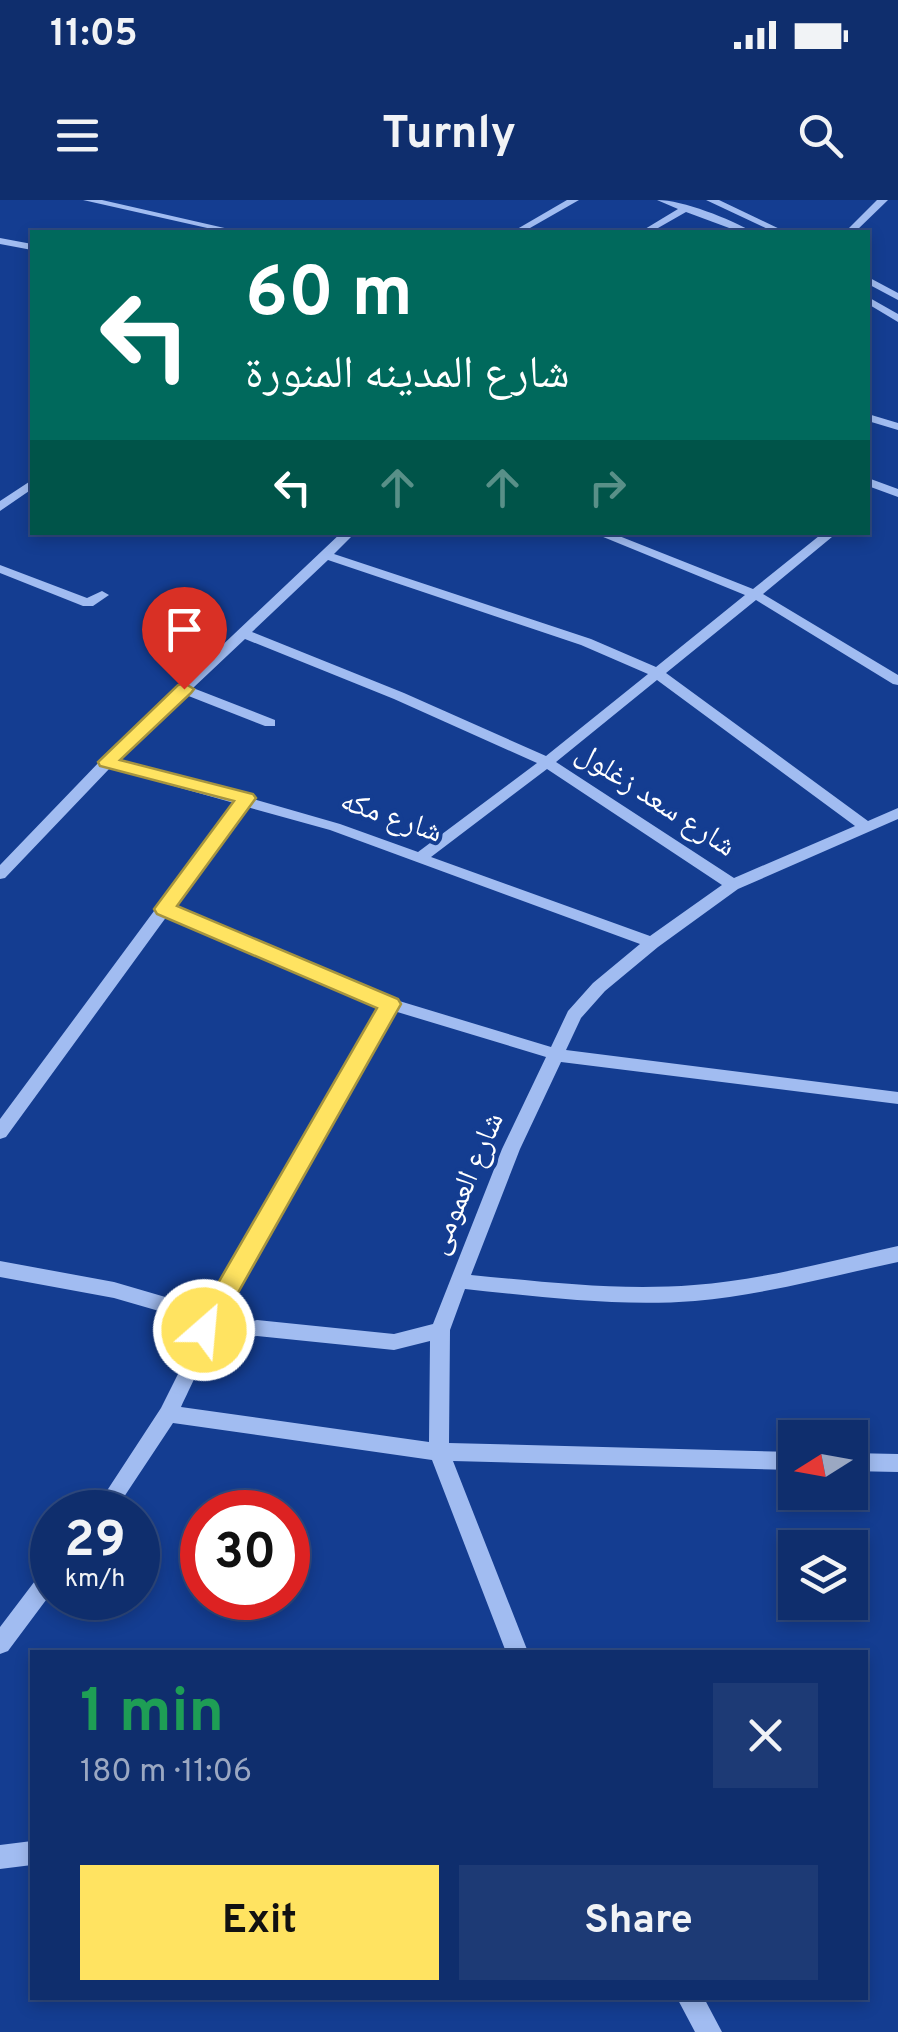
<!DOCTYPE html>
<meta charset="utf-8">
<style>
body{margin:0;font-family:Overpass,"Noto Naskh Arabic",sans-serif;background:#1d3a75;color:#f1f3f6;height:100vh;display:flex;flex-direction:column;font-size:38px;white-space:nowrap}
*{box-sizing:border-box;margin:0}
p{font-size:32px;color:#9ba8c2}
.icon{flex:none;width:55px;height:55px;fill:none;stroke:currentColor;stroke-width:2;stroke-linecap:round;stroke-linejoin:round}
.map{position:relative;flex:1;overflow:hidden}
.drawer{position:absolute;left:30px;top:1450px;width:838px;height:350px;display:flex;flex-direction:column;background:#0f2e6d;border-radius:0px;box-shadow:0 5px 15px #0003,0 0 0 2px #2f4a80}
.drawer>*{flex:none}
.guide{position:absolute;left:30px;top:30px;width:840px;height:305px;border-radius:0px;box-shadow:0 5px 15px #0003,0 0 0 2px #2f4a80;background:#00695c;color:#fff;overflow:hidden}
.needle{width:65px;rotate:259deg}
.tools{position:absolute;left:778px;top:1220px;display:grid;gap:20px}
.tools a{display:grid;place-items:center;width:90px;height:90px;border-radius:0px;background:#0f2e6d;box-shadow:0 5px 15px #0003,0 0 0 2px #2f4a80;font-size:50px}
.speed{position:absolute;left:30px;top:1290px;display:flex;gap:20px;font-size:50px;font-weight:700;text-align:center}
.speed>*{display:grid;place-content:center;width:130px;height:130px;border-radius:50%;background:#0f2e6d;box-shadow:0 5px 15px #0003,0 0 0 2px #2f4a80;line-height:1}
.speed small{font-size:25px;font-weight:400}
.speed .limit{border:15px solid #d22;background:#fff;color:#111}
.pin{position:absolute;display:grid;place-items:center;width:85px;height:85px;color:#fff;margin:-102px -42px;border-radius:50% 50% 50% 0;rotate:-45deg;box-shadow:0 0 10px #0007}
.pin .icon{rotate:45deg}
.me{position:absolute;width:110px;margin:-55px;rotate:27deg;stroke-linejoin:round;filter:drop-shadow(0 0 8px #0008)}
.turn{display:flex;align-items:center;gap:35px;height:210px;padding:0 50px;font-size:45px}
.turn .icon{width:130px;height:130px;stroke-width:2.5}
.turn b{display:block;font-size:70px;line-height:85px}
.lanes{display:flex;align-items:center;height:95px;padding:0 50px;background:#0003;justify-content:center;gap:50px;direction:ltr}
.lanes .off{opacity:.35}
.round{display:grid;place-items:center;flex:none;width:105px;height:105px;border-radius:0px;background:#1d3a75}
.summary{display:flex;align-items:center;justify-content:space-between;height:170px;padding:0 50px}
h1{font-size:60px;font-weight:700;line-height:75px;color:#1e9e55}
.button{display:flex;gap:20px;margin-top:auto;padding:20px 50px}
.button a{flex:1;height:115px;border-radius:0px;background:#ffe361;color:#111;font-size:40px;font-weight:700;line-height:115px;text-align:center}
.button a+a{background:#1d3a75;color:#f1f3f6}
.status{display:flex;justify-content:space-between;align-items:center;height:70px;padding:0 50px;background:#0f2e6d;direction:ltr}
.status svg{height:28px;fill:currentColor}
header{display:flex;justify-content:space-between;align-items:center;height:130px;padding:0 50px;background:#0f2e6d;font-size:45px;font-weight:700}
.map>svg:first-child{display:block}
</style>
<div class="status"><b>11:05</b><svg viewBox="0 0 49 12"><path d="M0 12V9h3v3zM5 12V6h3v6zM10 12V3h3v9zM15 12V0h3v12zM26 1h20v11H26zM47 4h2v5h-2z"/></svg></div>
<header><svg class="icon" aria-label="menu" viewBox="0 0 24 24"><path d="M4 6h16M4 12h16M4 18h16"/></svg>Turnly<svg class="icon" aria-label="search" viewBox="0 0 24 24"><circle cx="10" cy="10" r="6"/><path d="M15 15l6 6"/></svg></header>
<div class="map">
<svg width="898" height="1832" viewBox="0 0 898 1832">
<rect width="100%" height="100%" fill="#143d91"/>
<g fill="none" stroke-linecap="round" stroke-linejoin="round">
<path fill="#a1bcf1" fill-rule="evenodd" d="M83,0H102L242,32H225Z
M567,0H579L523,32H512Z
M657,0C683,0 730,19 753,32H740L686,12L651,32H640L678,9Z
M706,0H719L786,32H774Z
M877,0H888L855,32H845Z
M0,38L32,44V50L0,44Z
M868,77L898,93V100L868,84Z
M868,97L898,114V122L868,104Z
M868,214L898,223V230L868,221Z
M868,278L898,289V297L868,286Z
M32,280V289L0,311V301Z
M342,332H356L334,354L591,439L656,467L745,395L591,332H609L753,389L824,332H838L763,394L898,475V485L893,484L756,400L666,473L868,621L898,608V619L738,689L658,747L605,791L581,818L566,850L898,892V904L561,862L520,949L471,1075C545,1082 620,1091 694,1085C763,1080 830,1061 898,1046V1062C831,1076 764,1095 695,1101C619,1107 541,1097 465,1089L450,1130L449,1243L795,1252V1270L453,1261L528,1452H506L432,1260L173,1223L114,1312H93L161,1208L191,1148L197,1122L114,1098L0,1077V1061L114,1082L203,1108L380,807L167,716L6,937L0,939V919L234,603L110,568L5,678L0,679V665L102,559ZM328,360L581,445L648,474L546,556L404,493L252,432ZM245,439L394,499L537,563L418,652L340,624L253,599L251,595H240L117,560L186,495L265,526H275V520L193,488ZM657,480L855,626L734,678L556,562ZM547,569L722,685L650,736L431,657ZM247,607L330,630L640,744L593,783L568,811L551,847L396,800L174,707ZM394,811L546,857L502,949L433,1124L394,1134L257,1120L215,1130L217,1118ZM257,1136L394,1150L430,1141L429,1242L181,1207C204,1161 202,1146 257,1136Z
M0,365L87,398L102,391L109,395L93,406H83L0,373Z
M850,1253L898,1254V1272L850,1271Z
M52,1366V1392L8,1451L0,1454V1427L44,1369Z
M32,1641V1665L0,1669V1645Z
M677,1798H704L722,1832H695Z"/>
</g>
<path fill="#ffe361" stroke="#a6943f" stroke-width="2.5" d="M184,483L194,489L191,493L120,560L253,594L256,598L177,706L398,799L401,804L213,1137L204,1140L195,1137L191,1130L195,1123L377,808L157,714L154,709L234,601L100,566L98,562L178,485Z"/>
<g text-anchor="middle" dominant-baseline="central" stroke-width="8" stroke-linejoin="round" paint-order="stroke">
<g font-size="30" fill="#fff" stroke="#143d91">
<text transform="translate(655 601) rotate(33)">شارع سعد زغلول</text>
<text transform="translate(391 618) rotate(19)">شارع مكه</text>
<text transform="translate(467 984) rotate(-67)">شارع العمومى</text>
</g>
</g>
</svg>
<div class="tools">
<a><svg class="needle" viewBox="-14 -14 28 28"><path d="M0-13l5 13h-10z" fill="#e53935"/><path d="M0 13l5-13h-10z" fill="#9ba8c2"/></svg></a>
<a><svg class="icon" aria-label="layers" viewBox="0 0 24 24"><path d="M12 4l9 5-9 5-9-5zM3 14l9 5 9-5"/></svg></a>
</div>
<div class="speed"><div>29<small>km/h</small></div><div class="limit">30</div></div>
<div class="pin" style="left:184px;top:489px;background:#d93025"><svg class="icon" aria-label="arrive" viewBox="0 0 24 24"><path d="M6 21V4h12l-3 4 3 4H6"/></svg></div>
<svg class="me" style="left:204px;top:1130px" viewBox="-20 -20 40 40"><circle r="17" fill="#ffe361" stroke="#fff" stroke-width="3"/><path d="M0-11L8 9 0 5-8 9z" fill="#fff"/></svg>
<div class="guide">
<div class="turn"><svg class="icon" aria-label="left" viewBox="0 0 24 24"><path d="M17 20v-9H6M10 6l-5 5 5 5"/></svg><div><b>60 m</b>شارع المدينه المنورة</div></div>
<div class="lanes"><svg class="icon" aria-label="left" viewBox="0 0 24 24"><path d="M17 20v-9H6M10 6l-5 5 5 5"/></svg><svg class="icon off" aria-label="ahead" viewBox="0 0 24 24"><path d="M12 20V5M6 11l6-6 6 6"/></svg><svg class="icon off" aria-label="ahead" viewBox="0 0 24 24"><path d="M12 20V5M6 11l6-6 6 6"/></svg><svg class="icon off" aria-label="right" viewBox="0 0 24 24"><path d="M7 20v-9h11M14 6l5 5-5 5"/></svg></div>
</div>
<section class="drawer">
<div class="summary"><div><h1>1 min</h1><p>180 m · 11:06</p></div><a class="round"><svg class="icon" aria-label="close" viewBox="0 0 24 24"><path d="M6 6l12 12M18 6L6 18"/></svg></a></div>
<div class="button"><a>Exit</a><a>Share</a></div>
</section>
</div>
